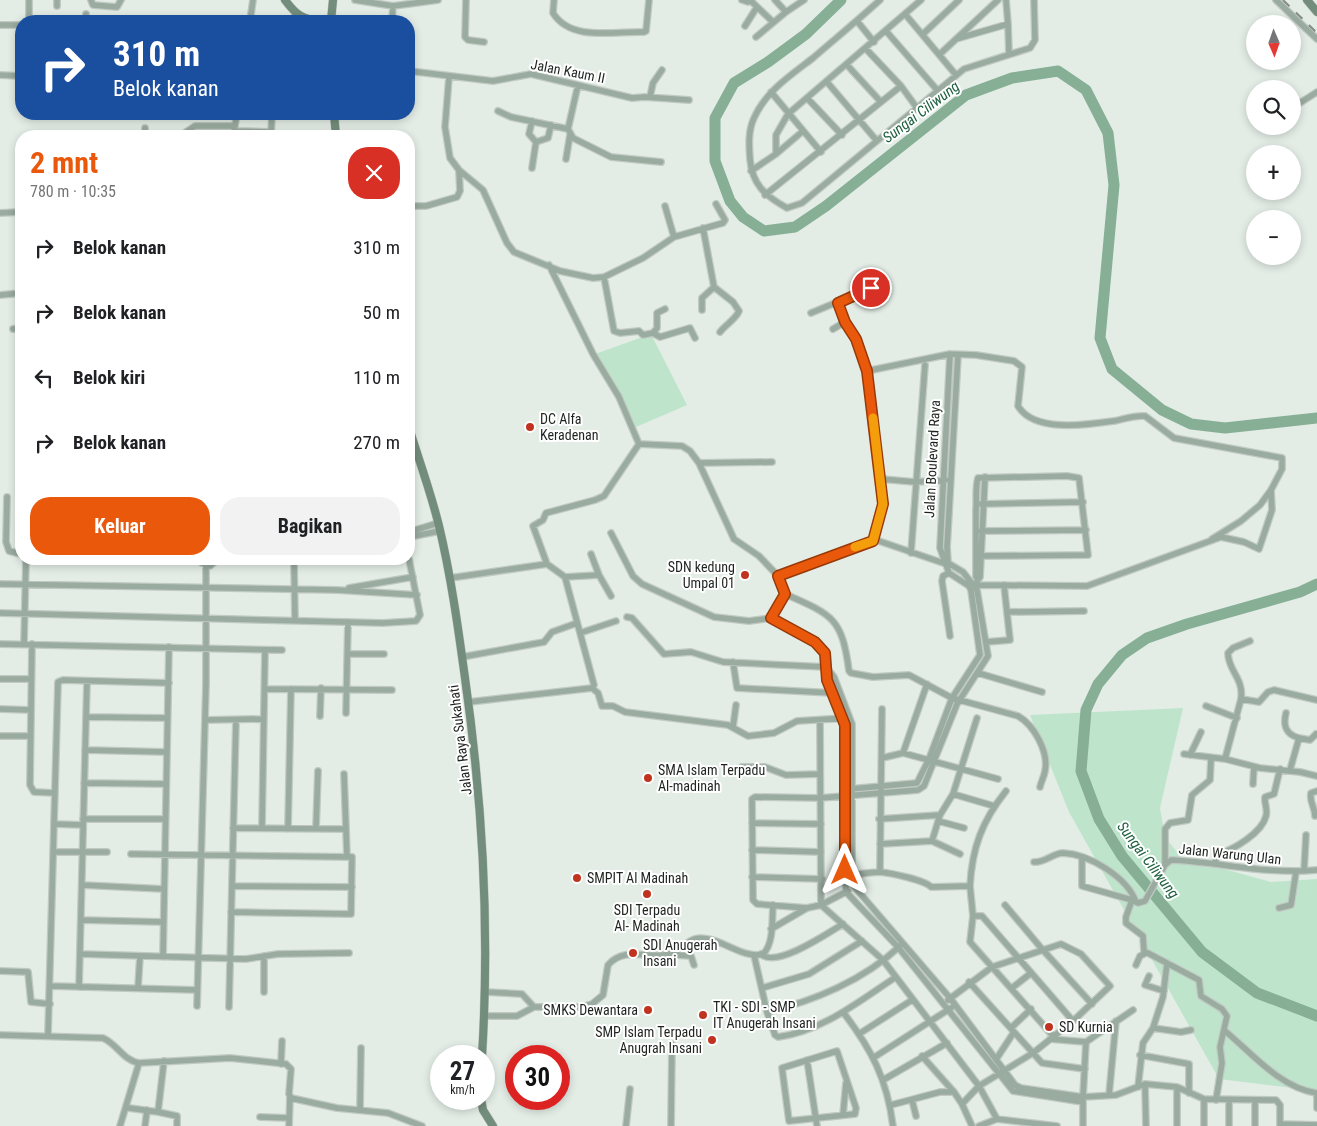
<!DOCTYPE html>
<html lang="id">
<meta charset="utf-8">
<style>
body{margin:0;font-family:"Roboto Condensed",sans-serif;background:#f2f2f2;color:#202124;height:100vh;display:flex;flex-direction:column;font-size:19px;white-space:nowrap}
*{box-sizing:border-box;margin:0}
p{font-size:16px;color:#757577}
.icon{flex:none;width:28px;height:28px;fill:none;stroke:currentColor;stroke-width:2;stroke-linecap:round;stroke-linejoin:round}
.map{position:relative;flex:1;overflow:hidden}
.details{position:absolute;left:15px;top:130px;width:400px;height:435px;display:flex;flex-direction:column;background:#fff;border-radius:20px;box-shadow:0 2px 8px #0003}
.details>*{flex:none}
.banner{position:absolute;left:15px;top:15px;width:400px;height:105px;border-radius:20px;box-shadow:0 2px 8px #0003;background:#1a4fa0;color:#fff;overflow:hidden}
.needle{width:32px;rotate:178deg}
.tools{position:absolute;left:1246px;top:15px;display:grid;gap:10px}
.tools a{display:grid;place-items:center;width:55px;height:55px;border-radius:50%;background:#fff;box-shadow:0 2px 8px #0003;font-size:25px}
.speed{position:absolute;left:430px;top:1045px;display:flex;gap:10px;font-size:25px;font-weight:700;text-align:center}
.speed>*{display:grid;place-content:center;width:65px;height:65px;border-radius:50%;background:#fff;box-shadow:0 2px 8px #0003;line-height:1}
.speed small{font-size:12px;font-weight:400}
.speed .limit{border:8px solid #d22;background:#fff;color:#111}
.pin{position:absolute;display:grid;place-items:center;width:42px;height:42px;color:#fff;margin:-21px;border:2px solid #fff;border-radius:50%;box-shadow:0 1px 5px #0007}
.me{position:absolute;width:55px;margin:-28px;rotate:0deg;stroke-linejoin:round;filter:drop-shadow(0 0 4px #0008)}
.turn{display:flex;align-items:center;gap:18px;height:105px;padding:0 15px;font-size:22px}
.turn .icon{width:65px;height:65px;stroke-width:2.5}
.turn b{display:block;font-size:35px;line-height:42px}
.round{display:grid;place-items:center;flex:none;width:52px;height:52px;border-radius:20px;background:#f2f2f2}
.head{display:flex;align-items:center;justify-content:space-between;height:85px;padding:0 15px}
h1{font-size:30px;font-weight:700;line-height:38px;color:#ea580c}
.cta{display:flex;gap:10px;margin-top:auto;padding:10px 15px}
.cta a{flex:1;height:58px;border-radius:20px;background:#ea580c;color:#fff;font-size:20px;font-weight:700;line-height:58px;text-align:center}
.cta a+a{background:#f2f2f2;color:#202124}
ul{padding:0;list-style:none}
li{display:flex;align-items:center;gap:15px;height:65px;padding:0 15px}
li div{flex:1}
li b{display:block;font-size:19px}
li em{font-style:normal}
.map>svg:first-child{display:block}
</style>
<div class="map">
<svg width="1317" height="1126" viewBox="0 0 1317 1126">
<rect width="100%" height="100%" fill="#e3ede6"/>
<path fill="#bee5cc" d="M651,334L687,405L636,427L627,407L595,354Z
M1183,708L1160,808L1165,837L1181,857L1271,882L1317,879V1091L1219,1079L1069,812L1030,715Z"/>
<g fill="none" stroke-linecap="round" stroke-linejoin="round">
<path stroke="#86af96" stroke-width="11" d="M841,0L806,34L768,62L734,83L715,118V161L730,201L743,217L764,231L795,227L826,206L966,95L1012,78L1058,71L1086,90L1108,133L1114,185L1100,338L1112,369L1162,410L1191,424L1225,428L1317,418
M1317,584L1300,592L1187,624L1147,638L1122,655L1098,684L1086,710L1081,771L1099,819L1122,856L1202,952L1257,993L1317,1016"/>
<g stroke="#c0c9c2" stroke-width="8">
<path id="street" d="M29,0V21
M91,0L93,5L117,7L121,0
M355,0L393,6L438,0
M466,0L465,37L468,40L484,42
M554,0L553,13C571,42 615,31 644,32L646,31L649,0
M742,0L748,2L752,0
M775,0L786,12L804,0
M880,0C858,20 835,39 813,58C791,75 766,91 754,118C748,131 749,145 750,159C752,184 765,196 787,208L802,203L964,69L1030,48L1035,40L1034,0
M1276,0L1317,39
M751,1L773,22
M57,6V0
M905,14L956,75
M86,21V14
M250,21L253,0
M293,21L295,14
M392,21L393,6
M857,21L874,42
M1008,24L1009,54
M0,25H21
M745,26L757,7
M886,31L938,91
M923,34L959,0
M756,37L786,12
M956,39L1008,24L1006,0
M866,49L901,86L917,108
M940,54L998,0
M847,65L881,102
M409,71L493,81L531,74L632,98L645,97L689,100
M0,75L21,76
M449,77L445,127L450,158L459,170L483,190L507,243L514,252L560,271L593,278L604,277L643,258L674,237L723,223L725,220L716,204
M827,82L877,141
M578,85L568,129L573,138L611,157L661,162
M771,92L821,152
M650,97L653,83L662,70
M808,99L842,135
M1292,108L1317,92
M498,111L511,117L568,129
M532,121L529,134L536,142
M145,128V136
M234,131L271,132
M180,136L195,126H235
M233,136L237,114
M271,136L272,114
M776,154V135L788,114L921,0
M566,159L570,135
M532,168L536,142L548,138L551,125
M751,171L776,154L803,131
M765,195L901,86
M409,206H426L457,197L460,191L459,170
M665,206L674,237
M0,213L21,212
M703,228L714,287L733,302L739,311C736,319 725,325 720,332
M549,265L593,354L619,397L639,444
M604,277L614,331L620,333L639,331L643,335L653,333L660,337L690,328L695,338
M1,295L21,293
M838,303L845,322L856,339L867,371L950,354L976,355L1014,361L1022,367L1018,406C1034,433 1087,425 1114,421C1124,419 1135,415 1145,416L1174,438L1282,458V469L1271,490L1260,505L1241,521L1212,539
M702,310V298L714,287
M811,313L871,288
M21,328V340
M13,329L21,328
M833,329L845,322
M653,333L657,328V313L665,309
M867,371L883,504L873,541
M699,463L772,462
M881,479L915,482L946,480
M7,497L6,542L9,551L21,554
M981,504L1083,502
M981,531L1086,530
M409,532L438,523
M611,533L633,576L642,584L714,617L749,621L771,618L821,646L826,658V667
M409,537L440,531
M911,553L925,365
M976,556L1088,555L1079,478L1067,476L978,478C975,488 977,499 976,510C976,532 976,554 976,577L978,579
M199,559L202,563L210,566L218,559
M294,559L295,620
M948,563L947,547L958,355
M949,573L943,576L942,581L950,636
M599,575L611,596
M565,577L599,575L591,554
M450,578L547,564
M977,581L980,577L985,477
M0,584L337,590L417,595
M975,585L1087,586L1221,537L1244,542L1259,549L1272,510L1271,490
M349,588L413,577
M785,594C833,615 842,618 849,671L851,673L873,677L909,675L952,698L1018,716C1034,725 1049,752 1045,771C1044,777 1041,782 1040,787
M1007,612L1084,611
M0,613L383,623L416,621L420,615L409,559
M627,617L632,618L664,654L691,652L723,662L826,667L834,677L852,724V884L950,998L1015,1085L1021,1088L1083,1097L1086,1042L1050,1039
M771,618L785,594L778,576
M580,633L616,621
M986,642L1010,640L1004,585
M0,644L282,650
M24,644L26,559
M32,644L30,785L34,792L55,793
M348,654H384
M462,657L544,642L552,632L577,623
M733,662L737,688L833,693
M828,671L827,680L845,725L846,892L898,947L1013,1091L1083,1102
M978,673L1042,692
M0,679H31
M592,688L598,693L602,706H613L625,712L728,725L748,736L774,733L797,721L846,718
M265,689L392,690
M1241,699C1244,678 1228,671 1228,653L1233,648L1250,641
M469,702L592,688L594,685L565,577L547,564L533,526L543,520L546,513L595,500L604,496L639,444L682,446L690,451L699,463L734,539L759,556L778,576L876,540L946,564L948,563
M1206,706L1237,718
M0,709L31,710
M346,713L348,622
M1286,713C1283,725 1285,734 1299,738
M320,716L321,688
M86,717L167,718
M205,720L263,719
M820,720L821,905L883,960L979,1086L997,1119
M733,727L736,705
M1,736H30
M85,750L166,752
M903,753L927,684
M1184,754L1225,759L1260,768L1300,772L1317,776
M1190,755L1201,732
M882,758L903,753L998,779
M1225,759L1241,699L1259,702L1268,692L1274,690L1317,700
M742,767H765L786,775L820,774
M1290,770L1299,738L1310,740L1316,734
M344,774L347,857
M84,783L165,784
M1253,784L1254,767
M850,789L917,783L929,759L952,698L980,655L971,590L969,586L949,573L940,548L950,354
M953,794L994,806
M1315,816C1315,807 1309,802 1311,793L1317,791
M83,819H165
M879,819L940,815
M938,821L964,828
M752,823L821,824
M54,824L83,825
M233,828L346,829
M262,828L265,650
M316,828L318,771
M288,829L291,689
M932,841L940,815L953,794L977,718
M880,844L932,841L960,854
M752,850L821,852
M54,852H107
M131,854L352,857L351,914L231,912
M1082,858V886L1132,900
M1034,862C1045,863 1053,853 1063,853C1089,854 1127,877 1136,902
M1214,864L1219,854C1234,849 1262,833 1266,816C1268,809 1264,803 1265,797L1274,794L1280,769
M1165,865V829L1170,823L1188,820L1192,795L1210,780L1211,759
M1304,871L1306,835
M880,872L882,709
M851,875C861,874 871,872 880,872C890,873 925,880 931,887L970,886L973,916L970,942L1053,1036
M752,877L822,879
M82,885L164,889
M232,886L352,887
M970,886C972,848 982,821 1006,791
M1005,905L1042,949L1092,1004
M807,908L757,904L753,900L752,799L755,797L820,798L918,790L924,786L957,704L988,656L977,590L963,572L948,563
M1279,908L1291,905L1296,872
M973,916H982L1073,1021
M81,920L163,922
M771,929L807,908L821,905L848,891
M677,950V955L691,956L694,965
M80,954L246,959L278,954L349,953
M761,954C776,969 828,933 843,924
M754,955L767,1012L775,1035L778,1037C823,1031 859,1001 896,977
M264,956V992
M163,957L169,647
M1136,965L1140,956L1146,953
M1,971L28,972L31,1002L50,1004
M1149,976L1145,985L1164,991
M969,982L1042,1063L1085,1069
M51,986L197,990
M79,987L87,681
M138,988L140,956
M762,988L809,974L862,941
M1012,988L1031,973
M485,992L522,994L534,1007
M948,1000L992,967L1061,944L1081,954L1110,986L1073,1021L1033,1053L979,1086L962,1104L972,1126
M197,1006L206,684V566
M229,1007L236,720
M767,1012C814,1001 864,980 900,946
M843,1012C872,1050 887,1079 893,1126
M485,1016H517L534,1007H581L592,1004L603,995L608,965C626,944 652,962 674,952C688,946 689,935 708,939C726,942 745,959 763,954C774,944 772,919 773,905
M1011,1028L1031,1009
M1153,1028L1181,1032L1191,1030
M1224,1030C1252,1053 1279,1087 1316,1093
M859,1034L912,1000
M0,1035L103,1038C117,1044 124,1061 139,1063L230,1058L286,1064L291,1069L289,1094L291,1098L337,1108L388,1113L422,1126
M48,1035L58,682L63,680L169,683
M1086,1042L1133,1010
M837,1051L856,1108L855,1114L789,1121L782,1068Z
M1140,1055L1189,1064V1093
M922,1056L954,1092L962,1104
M873,1058L951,1008
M997,1058L1014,1032
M807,1060L817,1126
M164,1061L158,1112L177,1116V1126
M281,1064L282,1041
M883,1080L947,1043
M1145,1084L1146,1126
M1138,1087L1143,1043L1153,1028L1163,997L1167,963
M1317,1093V1108
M1109,1095L1116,1021
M912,1100L916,1116
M1216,1100L1222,1063L1220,1047L1227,1016L1222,1009L1201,996L1199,980L1144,951L1143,936L1126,923V917L1132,900L1138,903L1145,901L1165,865L1171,860C1220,862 1268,875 1317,870
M891,1105L940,1092H954
M129,1108L158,1112
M360,1110L361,1048
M843,1115L846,1083
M260,1117L289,1118
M1280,1124L1317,1125
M120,1126L139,1063
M145,1126L147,1110
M289,1126L290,1097
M626,1126L630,1089
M671,1126L672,1044
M979,1126L997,1119L1057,1126
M1083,1126V1097L1116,1095L1145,1084L1177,1087L1204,1099L1276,1100L1280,1105V1126
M1177,1126V1087
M1204,1126V1099
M1229,1126V1100
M1255,1126V1101"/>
</g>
<g stroke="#c0c9c2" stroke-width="9">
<path id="secondary" d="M285,0C296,15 303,20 322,21
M1307,0L1317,12
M331,21L333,0
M334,114L336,136
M409,428C419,460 431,493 439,526C451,576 458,627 465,678C483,805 490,928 482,1056
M481,1099L483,1110L493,1126"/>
</g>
<use href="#street" stroke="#9aaba0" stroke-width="5.5"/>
<use href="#secondary" stroke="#738d7c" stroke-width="8"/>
<path stroke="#858c87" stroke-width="2" stroke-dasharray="9 9" stroke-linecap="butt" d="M1283,0L1317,33"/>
</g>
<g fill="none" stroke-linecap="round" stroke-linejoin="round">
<g stroke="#983908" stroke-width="12">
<path id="route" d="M845,870V725L827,680L825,653L815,642L771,618L785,594L778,576L873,541L883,504L867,371L856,339L845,322L838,303L871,288"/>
</g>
<use href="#route" stroke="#ea580c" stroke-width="9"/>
<path stroke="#f59e0b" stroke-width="9" d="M855,547L873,541L883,504L873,418"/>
</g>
<g fill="#bf331f" stroke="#fff" stroke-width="2">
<circle cx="530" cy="427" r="5"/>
<circle cx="745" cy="575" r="5"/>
<circle cx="648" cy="778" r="5"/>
<circle cx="577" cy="878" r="5"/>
<circle cx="647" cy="894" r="5"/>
<circle cx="633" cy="953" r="5"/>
<circle cx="648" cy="1010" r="5"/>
<circle cx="703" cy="1015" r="5"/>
<circle cx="1049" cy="1027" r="5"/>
<circle cx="712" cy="1040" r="5"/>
</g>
<g text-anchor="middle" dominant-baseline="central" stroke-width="4" stroke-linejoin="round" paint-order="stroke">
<g font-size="14" fill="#1f2320" stroke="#fff">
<text transform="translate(568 71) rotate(11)">Jalan Kaum II</text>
<text transform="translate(932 459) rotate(-87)">Jalan Boulevard Raya</text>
<text transform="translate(460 740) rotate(-97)">Jalan Raya Sukahati</text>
<text transform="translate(1230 854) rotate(6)">Jalan Warung Ulan</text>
</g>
<g font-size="14" fill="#1f2320" stroke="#fff" text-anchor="start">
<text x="540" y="419">DC Alfa<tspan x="540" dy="16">Keradenan</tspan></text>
<text x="735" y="567" text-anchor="end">SDN kedung<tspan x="735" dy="16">Umpal 01</tspan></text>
<text x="658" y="770">SMA Islam Terpadu<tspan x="658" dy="16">Al-madinah</tspan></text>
<text x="587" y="878">SMPIT Al Madinah</text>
<text x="647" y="910" text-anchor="middle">SDI Terpadu<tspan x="647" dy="16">Al- Madinah</tspan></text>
<text x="643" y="945">SDI Anugerah<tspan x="643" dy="16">Insani</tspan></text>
<text x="713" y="1007">TKI - SDI - SMP<tspan x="713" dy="16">IT Anugerah Insani</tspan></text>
<text x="638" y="1010" text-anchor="end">SMKS Dewantara</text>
<text x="1059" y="1027">SD Kurnia</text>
<text x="702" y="1032" text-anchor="end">SMP Islam Terpadu<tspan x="702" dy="16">Anugrah Insani</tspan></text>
</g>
<g font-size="15" font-style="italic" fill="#1e603f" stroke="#fff">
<text transform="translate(921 112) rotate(-37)">Sungai Ciliwung</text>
<text transform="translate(1148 860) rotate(53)">Sungai Ciliwung</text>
</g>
</g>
</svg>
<div class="tools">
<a><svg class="needle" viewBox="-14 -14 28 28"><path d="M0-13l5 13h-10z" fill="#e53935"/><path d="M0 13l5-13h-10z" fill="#757577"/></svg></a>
<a><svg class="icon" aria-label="search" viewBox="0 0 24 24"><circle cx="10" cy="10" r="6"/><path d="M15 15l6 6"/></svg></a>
<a>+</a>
<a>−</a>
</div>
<div class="speed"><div>27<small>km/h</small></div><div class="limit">30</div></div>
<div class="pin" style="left:871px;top:288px;background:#d93025"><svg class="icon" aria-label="arrive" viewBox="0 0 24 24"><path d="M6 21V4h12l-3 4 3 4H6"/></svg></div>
<svg class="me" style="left:845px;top:870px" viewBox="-20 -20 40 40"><path d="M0-17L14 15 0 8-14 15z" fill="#ea580c" stroke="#fff" stroke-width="4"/></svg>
<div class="banner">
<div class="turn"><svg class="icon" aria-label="right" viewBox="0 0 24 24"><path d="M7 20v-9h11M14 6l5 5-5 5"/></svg><div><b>310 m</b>Belok kanan</div></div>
</div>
<section class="details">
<div class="head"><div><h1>2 mnt</h1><p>780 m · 10:35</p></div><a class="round" style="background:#d93025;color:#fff"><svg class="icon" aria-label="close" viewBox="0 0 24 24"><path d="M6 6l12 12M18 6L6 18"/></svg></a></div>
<ul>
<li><svg class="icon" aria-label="right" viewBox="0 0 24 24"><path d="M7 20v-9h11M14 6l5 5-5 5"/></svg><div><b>Belok kanan</b></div><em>310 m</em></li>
<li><svg class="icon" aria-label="right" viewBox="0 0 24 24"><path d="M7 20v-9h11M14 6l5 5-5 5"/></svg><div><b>Belok kanan</b></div><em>50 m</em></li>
<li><svg class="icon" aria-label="left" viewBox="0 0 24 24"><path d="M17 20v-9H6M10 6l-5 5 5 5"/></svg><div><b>Belok kiri</b></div><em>110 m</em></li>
<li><svg class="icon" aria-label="right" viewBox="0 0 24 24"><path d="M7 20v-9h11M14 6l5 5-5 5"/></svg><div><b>Belok kanan</b></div><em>270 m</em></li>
</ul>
<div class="cta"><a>Keluar</a><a>Bagikan</a></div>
</section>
</div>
